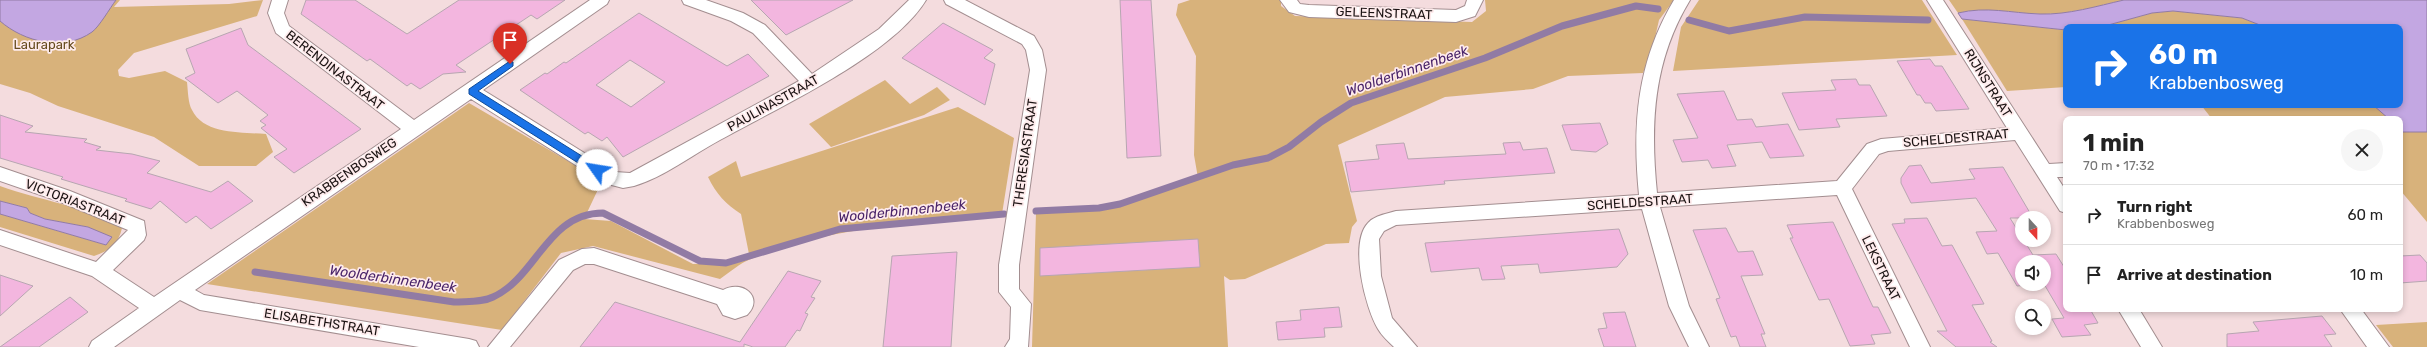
<!DOCTYPE html>
<meta charset="utf-8">
<style>
body{margin:0;font-family:Rubik,sans-serif;background:#f6f6f6;color:#222;height:100vh;display:flex;flex-direction:column;font-size:15px;white-space:nowrap}
*{box-sizing:border-box;margin:0}
p{font-size:13px;color:#767676}
.icon{flex:none;width:22px;height:22px;fill:none;stroke:currentColor;stroke-width:2;stroke-linecap:round;stroke-linejoin:round}
.map{position:relative;flex:1;overflow:hidden}
.drawer{position:absolute;left:2063px;top:116px;width:340px;height:196px;display:flex;flex-direction:column;background:#fff;border-radius:8px;box-shadow:0 2px 6px #0003}
.drawer>*{flex:none}
.top-card{position:absolute;left:2063px;top:24px;width:340px;height:84px;border-radius:8px;box-shadow:0 2px 6px #0003;background:#1a73e8;color:#fff;overflow:hidden}
.needle{width:26px;rotate:159deg}
.controls{position:absolute;left:2015px;top:211px;display:grid;gap:8px}
.controls a{display:grid;place-items:center;width:36px;height:36px;border-radius:50%;background:#fff;box-shadow:0 2px 6px #0003;font-size:20px}
.pin{position:absolute;display:grid;place-items:center;width:34px;height:34px;color:#fff;margin:-41px -17px;border-radius:50% 50% 50% 0;rotate:-45deg;box-shadow:0 0 4px #0007}
.pin .icon{rotate:45deg}
.me{position:absolute;width:44px;margin:-22px;rotate:302deg;stroke-linejoin:round;filter:drop-shadow(0 0 3px #0008)}
.turn{display:flex;align-items:center;gap:14px;height:84px;padding:0 20px;font-size:18px}
.turn .icon{width:52px;height:52px;stroke-width:2.5}
.turn b{display:block;font-size:28px;line-height:34px}
.round{display:grid;place-items:center;flex:none;width:42px;height:42px;border-radius:21px;background:#f6f6f6}
.summary{display:flex;align-items:center;justify-content:space-between;height:68px;padding:0 20px}
h1{font-size:24px;font-weight:700;line-height:30px}
ul{padding:0;list-style:none}
li{display:flex;align-items:center;gap:12px;height:60px;padding:0 20px;border-top:1px solid #e0e0e0}
li div{flex:1}
li b{display:block;font-size:15px}
li em{font-style:normal}
.map>svg:first-child{display:block}
</style>
<div class="map">
<svg width="2427" height="347" viewBox="0 0 2427 347">
<rect width="100%" height="100%" fill="#f4dcde"/>
<path fill="#d8b27b" d="M0,0H120L114,7L229,4L263,0L257,16L134,53L118,70L119,76L129,78L165,71L187,82C188,91 188,103 192,110C204,135 243,132 266,134L273,152L256,166H199L154,137L58,106L30,93L0,84Z
M1190,0H1281V6L1295,16L1472,22L1486,11L1485,0H1674L1659,20L1652,51L1643,73L1568,76L1533,89L1445,97L1338,145L1357,221L1352,227L1349,243L1326,244L1245,279L1230,280L1224,276L1228,347H1032L1036,213L1103,209L1198,178L1194,155L1196,56L1176,15L1178,4Z
M1699,0H1922L1957,55L1673,71L1681,27Z
M1949,0H2124C2097,6 2068,15 2040,14C2010,13 1987,6 1958,13Z
M2173,11L2242,18L2265,27H2101L2152,13Z
M1962,19L2066,30V87L2007,91Z
M885,80L910,104L937,87L950,100L924,115L831,147L809,124Z
M469,103L602,181L584,219L611,221L693,264L736,263L750,259L741,214C726,204 716,194 708,177L736,161L741,177L958,107L1014,138L1002,214C918,222 830,227 751,259C740,263 730,272 720,279L593,246L561,253L502,330L207,284Z
M2201,105H2373L2389,119H2212Z
M2400,129L2403,132H2427V222L2400,190Z
M0,186C42,201 82,205 122,228C119,243 109,251 94,256L0,227V214L106,245L88,227L45,219L30,213L27,208L0,201Z
M2427,322V347H2393L2376,325Z"/>
<path fill="#c3a7e2" stroke="#917ba4" d="M0,0H116C110,8 99,27 92,32C64,52 24,42 0,21Z
M2124,0H2427V132H2403L2400,129V119H2389L2373,105H2400V27H2265L2242,18L2173,11L2152,13L2101,27H2066V30L1962,19L1958,13C1987,6 2010,13 2040,14C2068,15 2097,6 2124,0Z
M0,201L27,208L30,213L45,219L88,227L112,237L106,245L0,214Z"/>
<g fill="none" stroke-linecap="round" stroke-linejoin="round">
<path stroke="#917ba4" stroke-width="7" d="M1689,20L1729,31L1805,17L1928,20
M1036,211L1099,208L1120,204L1233,165L1268,158L1289,147L1321,122L1351,103L1485,58L1562,26L1636,6L1658,9
M255,272L454,302C467,301 481,303 493,297C537,277 547,213 603,213L700,261L726,263L840,229L1004,214"/>
</g>
<path fill="#f3b6df" stroke="#b7a6b1" fill-rule="evenodd" d="M306,0H355L407,34L459,0H565L537,19L531,15L456,65L466,72L443,74L420,89L411,83L407,86L370,59L367,61L301,14Z
M751,0H853L786,35Z
M1120,0H1151L1161,156L1127,158Z
M639,13L727,66L748,54L769,76L623,157L607,137L602,141L588,132L585,134L520,90L545,73L547,74L564,62L566,63ZM630,60L665,82L631,107L596,85Z
M943,23L993,50L984,58L995,64L985,105L902,58Z
M241,28L248,45L361,129L294,173L274,157L287,149L261,128L266,125L260,121L268,115L237,91L218,103L185,78L195,73L186,49Z
M1930,59L1935,66H1942L1969,109L1936,111L1931,103H1925L1920,95H1917L1897,61Z
M1856,79L1859,85H1870L1887,116L1836,119L1840,127L1799,130L1782,93L1836,90L1831,80Z
M1724,91L1737,120L1752,119L1756,127L1788,124L1804,156L1770,158L1762,142L1727,145L1736,166L1712,168L1708,160L1682,162L1673,140L1698,138L1677,94Z
M0,115L33,126L25,132L87,139L84,142L101,147L96,150L132,154L160,161L147,173L211,192L228,181L253,201L211,229L196,216L186,223L160,201L151,209L125,201L127,199L61,179L63,177L0,158Z
M1600,123L1608,144L1596,152L1571,150L1562,125Z
M1520,142L1523,150L1547,148L1555,173L1444,181L1445,184L1351,192L1345,162L1379,159L1376,145L1404,143L1408,159L1506,154L1503,143Z
M1921,165L1931,183L1975,179L1969,169L2003,167L2033,218H2010L2033,255L2056,254L2066,270V309H2090L2098,323L2084,325L2091,335L2062,337L2052,319L2064,318L2044,284V262H2022V284H2040L2017,286L1998,253L1987,254L1976,232L1997,231L1976,198L1911,203L1901,183V178L1909,166Z
M1927,218L1942,246L1952,245L1984,304L1972,305L1992,341L1990,342L1997,347H1956L1937,331H1947L1892,224L1905,223L1904,219Z
M1833,222L1873,307H1878L1891,333L1871,335L1875,344L1850,346L1829,299L1819,300L1790,238H1793L1787,225Z
M1726,228L1738,252L1753,251L1763,275L1741,276L1765,334H1761L1766,347H1740L1736,336L1731,337L1716,299L1720,298L1693,230Z
M1619,229L1628,254L1617,267L1540,273L1538,264L1501,266L1505,279L1482,280L1479,268L1431,272L1425,243Z
M1198,239L1200,267L1040,276V248Z
M957,252L951,347H883L892,256Z
M2420,255L2427,263V281L2400,283V256Z
M788,271L821,281L811,297L815,298L805,313L808,314L800,331L797,330L785,347H753L744,344V347H580L615,302L740,342Z
M0,275L33,286L0,316Z
M70,297L88,312L39,347H0Z
M1339,307L1342,327L1324,328L1325,337L1278,340L1276,322L1301,320L1300,310Z
M1625,312L1636,347H1604L1598,329L1607,328L1603,313Z
M2322,316L2336,334L2324,335L2332,347H2227V334L2259,331L2253,322Z"/>
<g fill="none" stroke-linecap="round" stroke-linejoin="round">
<g stroke="#a38e90" stroke-width="2">
<path id="minor" d="M272,0H288L284,13L289,26L414,120L590,0H609L607,4L483,90L615,172L630,173L799,81L753,33L731,21L684,4L682,0H706L743,13L765,25L812,74L879,29L909,0H926C892,56 777,108 720,140C692,155 664,177 634,186L623,188L604,183L471,99L195,290L204,295L469,339L476,341L479,347H419L200,310L180,300L114,347H89L92,341L139,308L92,276L0,245V230L96,262L128,230L58,201L0,181V167L70,191L144,221L146,235L144,240L113,270L154,297L401,129L276,33L268,13Z
M944,0H965L1034,36L1042,50L1046,70L1019,265V289L1031,304L1028,347H1005L1010,339L1011,307L999,292V265L1030,70L1026,50L1022,44L946,4Z
M1280,0H1297L1300,4L1309,5L1456,10L1465,6L1467,0H1483L1475,16L1456,22L1309,17L1289,12Z
M1674,0H1690C1653,61 1650,124 1657,193L1837,181L1867,144L1881,139L2007,128L1927,0H1943L2049,164L2066,163V177H2057L2066,191V213L2060,211L2015,140L1888,151L1879,154L1852,189L1930,347H1910L1837,195L1660,207L1689,306L1709,347H1689L1669,306L1642,209L1396,225L1384,231L1379,239L1381,276L1392,318L1417,347H1394C1388,341 1382,336 1378,329C1365,307 1349,243 1368,223C1375,215 1387,214 1396,211L1639,195C1632,124 1637,62 1674,0Z
M594,248L723,290C742,279 765,297 747,315L735,319L723,315L717,304L594,264H585L573,270L510,347H488L559,260L582,249Z
M2118,309H2139L2162,347H2141Z
M2340,309H2361L2389,347H2367Z"/>
</g>
<use href="#minor" fill="#fff" fill-rule="evenodd"/>
</g>
<path fill="#1a73e8" stroke="#114b97" d="M510,61L513,62V66L478,91L601,168V173H594L469,94V89Z"/>
<g text-anchor="middle" dominant-baseline="central" stroke-width="3.5" stroke-linejoin="round" paint-order="stroke">
<g font-size="13" fill="#1b1313" stroke="#feebec">
<text transform="translate(1384 13) rotate(2)">GELEENSTRAAT</text>
<text transform="translate(335 70) rotate(38)">BERENDINASTRAAT</text>
<text transform="translate(1988 83) rotate(58)">RIJNSTRAAT</text>
<text transform="translate(773 103) rotate(-29)">PAULINASTRAAT</text>
<text transform="translate(1956 138) rotate(-5)">SCHELDESTRAAT</text>
<text transform="translate(1025 153) rotate(-82)">THERESIASTRAAT</text>
<text transform="translate(349 172) rotate(-34)">KRABBENBOSWEG</text>
<text transform="translate(75 202) rotate(21)">VICTORIASTRAAT</text>
<text transform="translate(1640 202) rotate(-4)">SCHELDESTRAAT</text>
<text transform="translate(1881 268) rotate(64)">LEKSTRAAT</text>
<text transform="translate(322 322) rotate(9)">ELISABETHSTRAAT</text>
</g>
<g font-size="13" fill="#664b1e" stroke="#feebec">
<text x="44" y="44">Laurapark</text>
</g>
<g font-size="14" font-style="italic" fill="#4a2469" stroke="#feebec">
<text transform="translate(1407 71) rotate(-19)">Woolderbinnenbeek</text>
<text transform="translate(902 211) rotate(-6)">Woolderbinnenbeek</text>
<text transform="translate(393 279) rotate(8)">Woolderbinnenbeek</text>
</g>
</g>
</svg>
<div class="controls">
<a><svg class="needle" viewBox="-14 -14 28 28"><path d="M0-13l5 13h-10z" fill="#e53935"/><path d="M0 13l5-13h-10z" fill="#767676"/></svg></a>
<a><svg class="icon" aria-label="sound" viewBox="0 0 24 24"><path d="M4 9h4l5-4v14l-5-4H4zM17 9q2 3 0 6"/></svg></a>
<a><svg class="icon" aria-label="search" viewBox="0 0 24 24"><circle cx="10" cy="10" r="6"/><path d="M15 15l6 6"/></svg></a>
</div>
<div class="pin" style="left:510px;top:64px;background:#d93025"><svg class="icon" aria-label="arrive" viewBox="0 0 24 24"><path d="M6 21V4h12l-3 4 3 4H6"/></svg></div>
<svg class="me" style="left:597px;top:170px" viewBox="-20 -20 40 40"><circle r="19" fill="#fff"/><path d="M0-13L10 11 0 6-10 11z" fill="#1a73e8"/></svg>
<div class="top-card">
<div class="turn"><svg class="icon" aria-label="right" viewBox="0 0 24 24"><path d="M7 20v-9h11M14 6l5 5-5 5"/></svg><div><b>60 m</b>Krabbenbosweg</div></div>
</div>
<section class="drawer">
<div class="summary"><div><h1>1 min</h1><p>70 m · 17:32</p></div><a class="round"><svg class="icon" aria-label="close" viewBox="0 0 24 24"><path d="M6 6l12 12M18 6L6 18"/></svg></a></div>
<ul>
<li><svg class="icon" aria-label="right" viewBox="0 0 24 24"><path d="M7 20v-9h11M14 6l5 5-5 5"/></svg><div><b>Turn right</b><p>Krabbenbosweg</p></div><em>60 m</em></li>
<li><svg class="icon" aria-label="arrive" viewBox="0 0 24 24"><path d="M6 21V4h12l-3 4 3 4H6"/></svg><div><b>Arrive at destination</b></div><em>10 m</em></li>
</ul>
</section>
</div>
